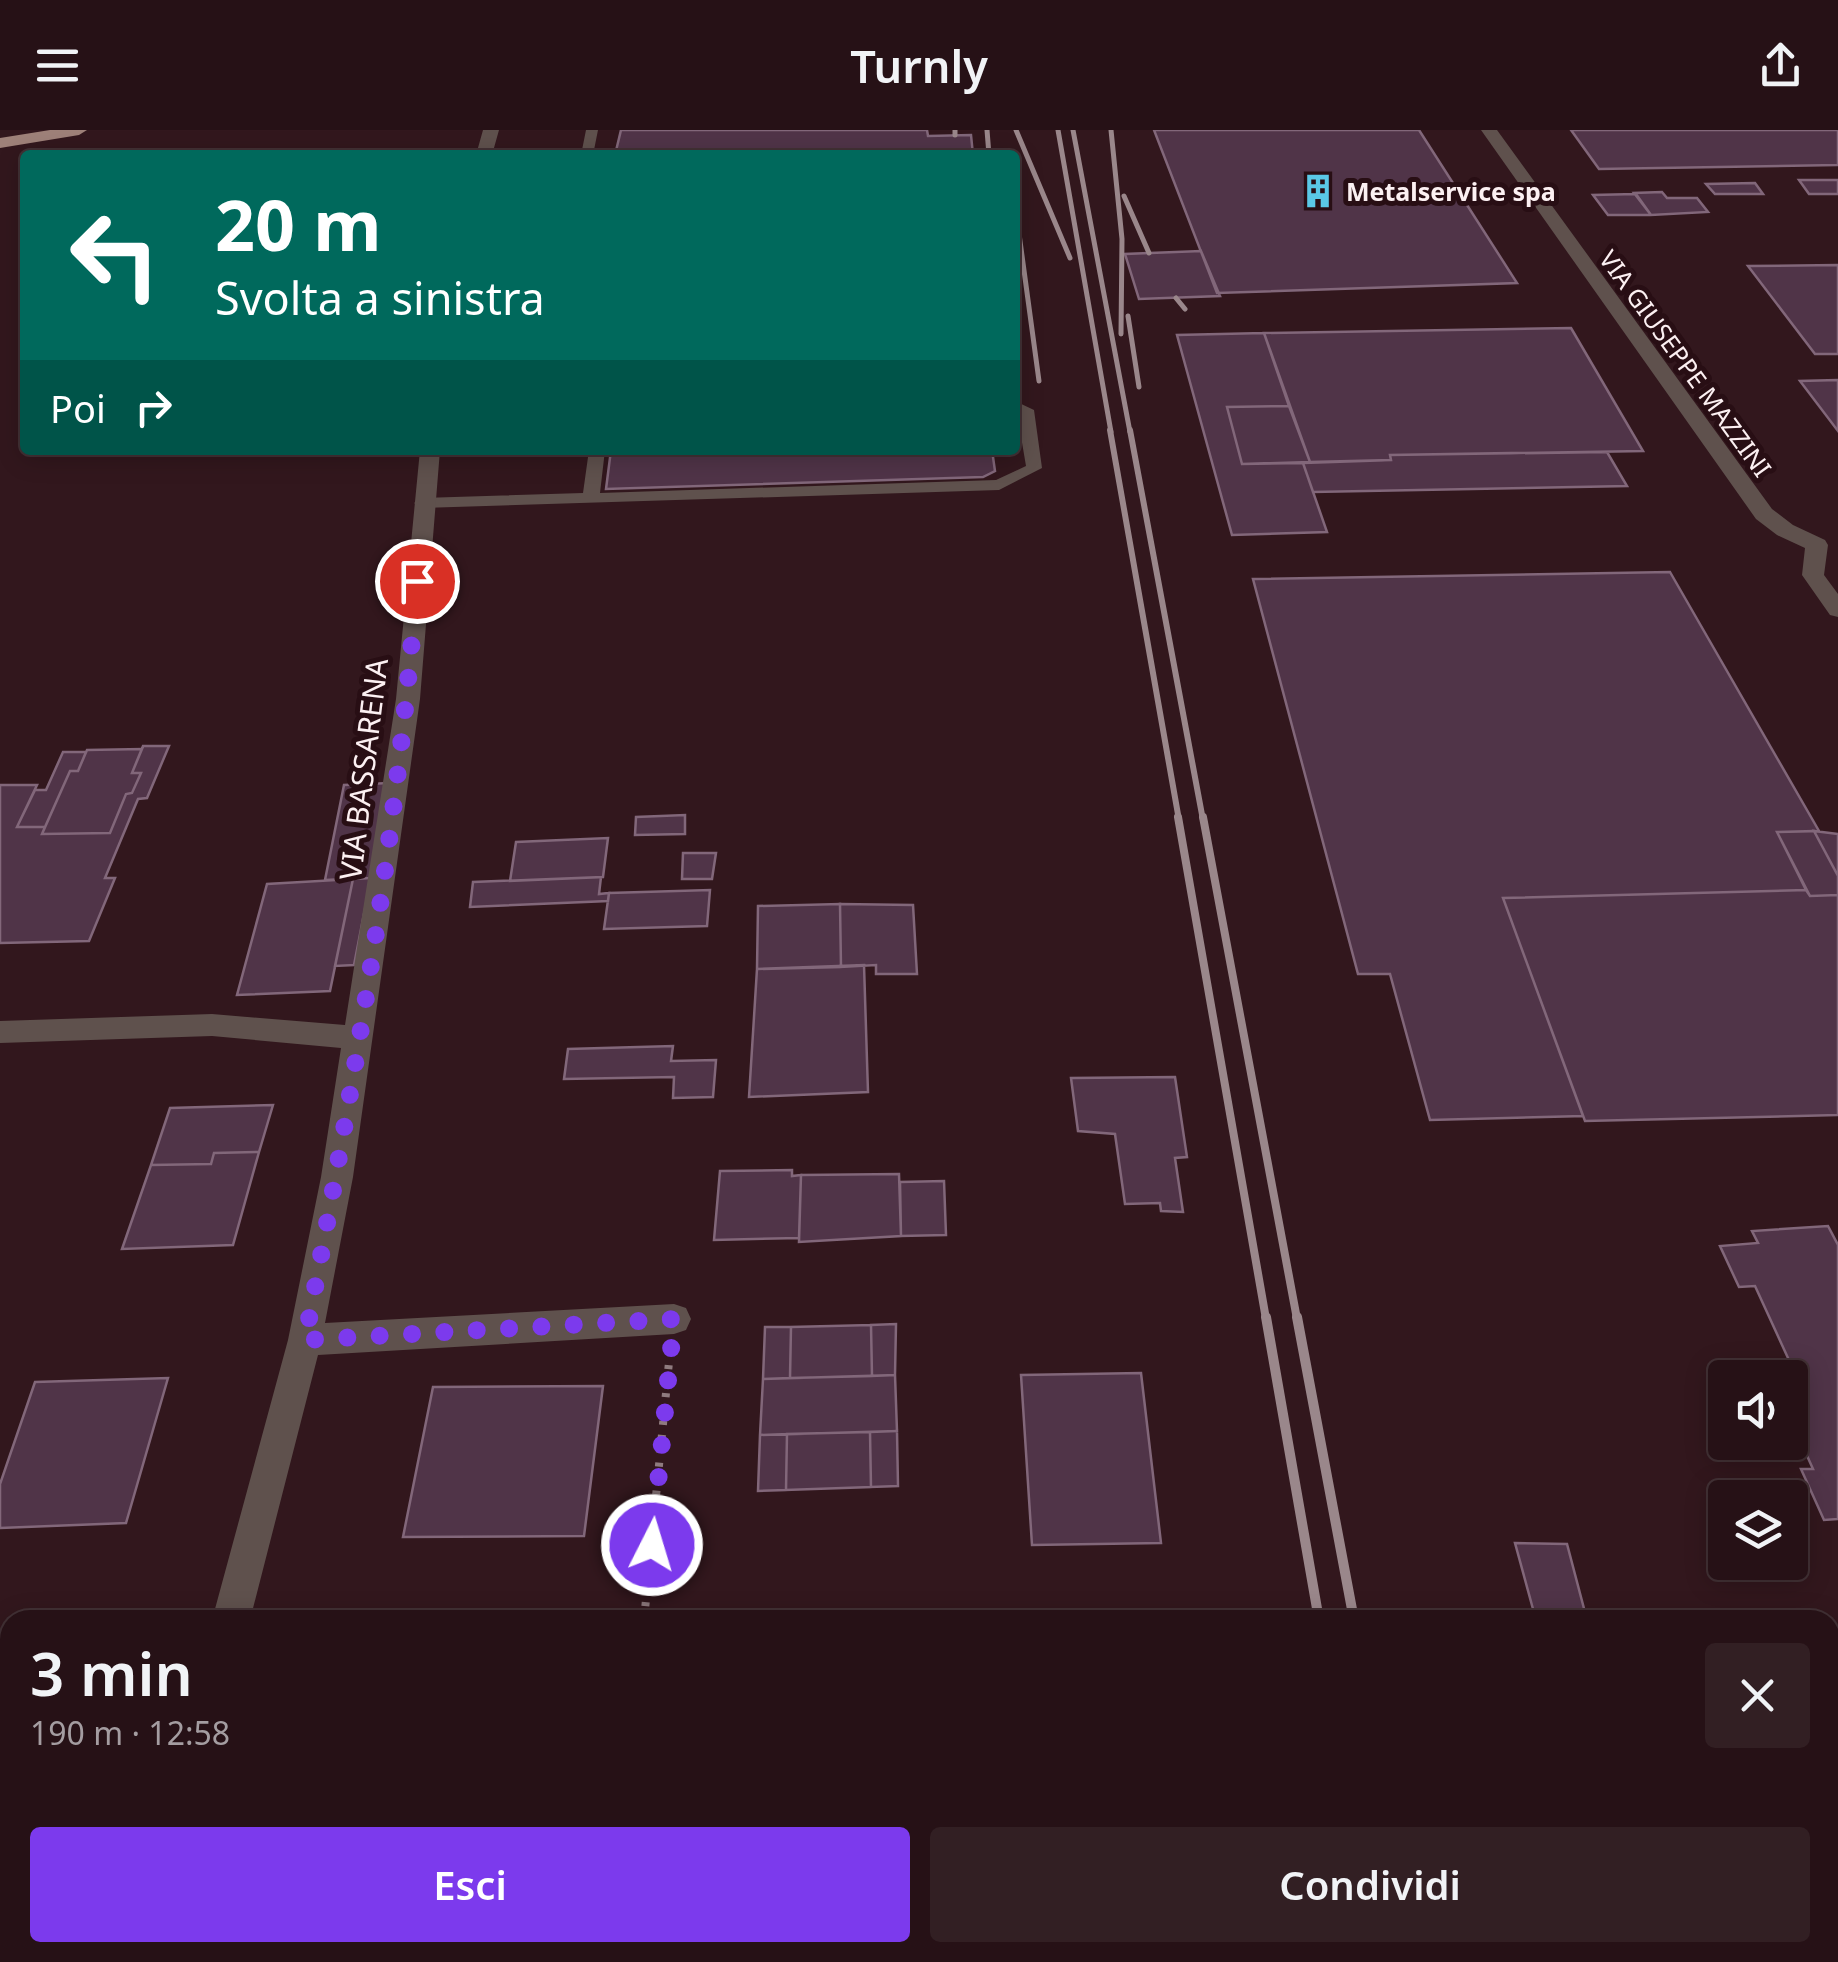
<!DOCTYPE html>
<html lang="it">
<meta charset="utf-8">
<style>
body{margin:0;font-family:"Noto Sans",sans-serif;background:#321f23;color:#f1f3f6;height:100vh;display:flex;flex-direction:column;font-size:38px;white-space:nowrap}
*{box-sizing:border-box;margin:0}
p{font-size:32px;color:#a49da1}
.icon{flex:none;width:55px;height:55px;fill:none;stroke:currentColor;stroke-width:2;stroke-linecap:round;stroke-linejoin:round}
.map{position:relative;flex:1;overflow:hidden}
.side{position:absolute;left:0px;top:1480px;width:1840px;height:352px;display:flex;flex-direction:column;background:#261116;border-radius:30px 30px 0 0;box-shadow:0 5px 25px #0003,0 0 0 2px #423135}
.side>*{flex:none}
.hud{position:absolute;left:20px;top:20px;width:1000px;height:305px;border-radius:10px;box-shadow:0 5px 25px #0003,0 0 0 2px #423135;background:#00695c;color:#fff;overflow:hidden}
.controls{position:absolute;left:1708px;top:1230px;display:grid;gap:20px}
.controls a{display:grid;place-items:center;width:100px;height:100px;border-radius:10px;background:#261116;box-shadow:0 5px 25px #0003,0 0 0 2px #423135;font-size:50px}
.pin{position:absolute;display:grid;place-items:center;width:85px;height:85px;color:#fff;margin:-42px;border:5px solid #fff;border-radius:50%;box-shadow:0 2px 10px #0007}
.me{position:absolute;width:110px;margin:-55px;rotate:5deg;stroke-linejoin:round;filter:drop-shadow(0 0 8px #0008)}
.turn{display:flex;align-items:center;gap:35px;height:210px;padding:0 30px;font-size:45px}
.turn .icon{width:130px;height:130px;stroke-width:2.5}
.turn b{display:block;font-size:70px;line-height:85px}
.then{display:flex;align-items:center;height:95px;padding:0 30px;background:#0003;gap:20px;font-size:38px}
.round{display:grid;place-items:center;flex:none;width:105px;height:105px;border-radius:10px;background:#321f23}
.headline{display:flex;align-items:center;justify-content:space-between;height:170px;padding:0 30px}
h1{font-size:60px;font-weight:600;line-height:75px}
.button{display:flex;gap:20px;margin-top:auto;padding:20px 30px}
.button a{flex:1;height:115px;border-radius:10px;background:#7c3aed;color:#fff;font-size:40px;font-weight:600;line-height:115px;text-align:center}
.button a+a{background:#321f23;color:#f1f3f6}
header{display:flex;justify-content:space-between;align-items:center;height:130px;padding:0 30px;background:#261116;font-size:45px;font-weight:600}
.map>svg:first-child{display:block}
</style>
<header><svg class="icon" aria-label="menu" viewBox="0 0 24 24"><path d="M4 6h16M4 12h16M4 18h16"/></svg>Turnly<svg class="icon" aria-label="share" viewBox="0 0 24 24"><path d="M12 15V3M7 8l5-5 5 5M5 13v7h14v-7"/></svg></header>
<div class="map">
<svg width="1838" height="1832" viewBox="0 0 1838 1832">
<rect width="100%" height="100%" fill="#32171d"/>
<path fill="#503448" stroke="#82677a" stroke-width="2.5" d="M621,0H927L928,6L971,5L973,25H615Z
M1154,0H1419L1517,153L1217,163Z
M1571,0H1838V35L1599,39Z
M1799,50H1838V64H1809Z
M1755,53L1763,64H1715L1706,54Z
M1662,62L1667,68H1697L1708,82L1651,85L1634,63Z
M1636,64L1651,85H1608L1593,65Z
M1201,121L1220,166L1139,169L1125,124Z
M1838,135V224H1815L1748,136Z
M1571,198L1643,321L1390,325L1391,330L1310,332L1264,203Z
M1264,203L1289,276L1227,277L1242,334L1303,333L1327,402L1232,405L1177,205Z
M1838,250V301L1800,251Z
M1289,276L1310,332L1242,334L1227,277Z
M611,320H992L995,341L983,347L606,359Z
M1607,322L1627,356L1313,362L1303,333L1391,330L1390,325Z
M1670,442L1819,701L1777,702L1806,760L1503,768L1583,986L1430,990L1390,844H1358L1253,449Z
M143,616H169L147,668L138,669L105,748H115L89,811L0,813V655H37L17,697H45L42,704L110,703L126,664L132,663L141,643H132Z
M142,619L132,643H141L132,663L126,664L110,703L42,704L70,641H78L87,620Z
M63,622H86L78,641H70L45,697H17L35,660H46Z
M389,653L371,748L325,750L344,655Z
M685,685V704L635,705L636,687Z
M1814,701L1838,746V765L1810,766L1777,702Z
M1814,701L1838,704V746Z
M608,708L603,747L510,751L516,712Z
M683,723H716L712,749H682Z
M601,747L599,764L609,763L608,771L470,777L473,752Z
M371,748L354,835L335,836L353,749Z
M353,749L330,861L237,865L267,754Z
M710,760L707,796L604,799L609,763Z
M1806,760L1810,766L1838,765V985L1585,991L1503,768Z
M840,774L841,837L757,839L758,776Z
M840,774L913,775L917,844H876V835L841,837Z
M864,835L868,962L749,967L757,839Z
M673,916L671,931L716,930L713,967L673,968L674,947L564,949L568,919Z
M1175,947L1187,1027L1175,1028L1183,1082L1161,1081L1160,1073L1125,1074L1115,1004L1078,1001L1071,948Z
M273,975L259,1022L214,1023L211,1034L151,1035L170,978Z
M259,1022L233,1115L122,1119L151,1035L211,1034L214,1023Z
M792,1040V1046L801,1045L799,1108L714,1110L720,1041Z
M899,1044L901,1106L799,1112L801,1045Z
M944,1051L946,1105L901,1106L900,1052Z
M1828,1096L1838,1115V1389L1824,1390L1801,1339H1813L1790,1288V1248H1772L1769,1242L1794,1241L1755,1156L1739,1157L1720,1116L1758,1113L1752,1101Z
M896,1194L895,1245L872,1246L871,1195Z
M871,1195L872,1246L790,1248L791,1197Z
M765,1197H791L790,1248L763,1249Z
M1141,1243L1161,1413L1032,1415L1021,1245Z
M895,1245L897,1301L760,1305L763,1249Z
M168,1248L126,1393L0,1398V1354L35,1252Z
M603,1256L584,1406L403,1407L433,1257Z
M897,1301L898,1356L871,1357L870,1302Z
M870,1302L871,1357L786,1360L787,1304Z
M787,1304L786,1360L758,1361L760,1305Z
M1515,1413L1567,1414L1587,1490H1536Z
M1838,1772V1832H1764L1761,1822H1830V1773Z
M1076,1822H1137L1138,1829L1076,1826Z"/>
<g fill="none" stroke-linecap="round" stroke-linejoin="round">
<path stroke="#8f7b7f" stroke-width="8" stroke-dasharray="4 10" stroke-linecap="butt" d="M644,1490L669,1232"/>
<path fill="#5f514d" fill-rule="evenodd" d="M586,0H598L593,25H581Z
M1015,271L1034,280L1042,338L999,360L422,378L414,373L422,368L583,363L589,320H605L600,363L996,350L1026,336Z"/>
<path fill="#5f514d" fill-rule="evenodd" d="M483,0H499L492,25H476Z
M1481,0H1497L1772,379L1793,395L1825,410L1828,415L1824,445L1838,464V487L1830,485L1802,445L1805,418L1777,405L1756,389Z
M420,320H440L420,569L353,1047L325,1193L674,1174L686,1178L691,1189L686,1200L674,1204L318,1225L250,1490H212L288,1210L321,1047L341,918L212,906L0,913V891L212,884L345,895L396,569Z
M121,1822H165L162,1832H118Z"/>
<path fill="#9e8179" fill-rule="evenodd" d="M50,0H87L79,5L0,18V8Z"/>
<path stroke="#9a878b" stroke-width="5" d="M955,0V5
M987,0L989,25
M1016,0L1070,128
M1058,0L1111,302
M1073,0L1130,302
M1111,0L1122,109L1121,204
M1124,66L1149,123
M1015,74L1039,251
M1176,168L1185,179
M1128,186L1139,257"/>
<path stroke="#9a878b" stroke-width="6" d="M1110,300L1179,690
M1130,300L1203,690"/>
<path stroke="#9a878b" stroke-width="8" d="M1178,687L1266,1189
M1203,687L1297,1189"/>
<path stroke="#9a878b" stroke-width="10" d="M1266,1187L1319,1490
M1297,1187L1354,1490
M1377,1822L1378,1832
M1417,1822L1418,1832"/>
</g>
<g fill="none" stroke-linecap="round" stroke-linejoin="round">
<path stroke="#7c3aed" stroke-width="18" stroke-dasharray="0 32.4" d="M417,451C397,706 353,960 305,1210L674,1189L652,1415"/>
</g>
<defs>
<g id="building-bare" transform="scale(2.7)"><path d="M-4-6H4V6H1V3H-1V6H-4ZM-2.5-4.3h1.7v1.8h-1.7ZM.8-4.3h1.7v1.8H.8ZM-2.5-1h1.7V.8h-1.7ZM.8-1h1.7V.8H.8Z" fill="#5ac8e6" stroke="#280e14" stroke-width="2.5" paint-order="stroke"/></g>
</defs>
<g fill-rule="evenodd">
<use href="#building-bare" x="1318" y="61"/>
</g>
<g text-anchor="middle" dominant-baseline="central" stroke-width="10" stroke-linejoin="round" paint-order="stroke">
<g font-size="25" font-weight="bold" fill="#fcf0f2" stroke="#280e14" text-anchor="start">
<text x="1346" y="61">Metalservice spa</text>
</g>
<g font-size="25" fill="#fcf0f2" stroke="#280e14">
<text transform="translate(1686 233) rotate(54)">VIA GIUSEPPE MAZZINI</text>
</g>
<g font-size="30" fill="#fcf0f2" stroke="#280e14">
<text transform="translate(363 639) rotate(-83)">VIA BASSARENA</text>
</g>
</g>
</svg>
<div class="controls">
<a><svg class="icon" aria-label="sound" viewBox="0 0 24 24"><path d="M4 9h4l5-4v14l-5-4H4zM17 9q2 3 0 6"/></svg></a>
<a><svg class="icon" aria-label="layers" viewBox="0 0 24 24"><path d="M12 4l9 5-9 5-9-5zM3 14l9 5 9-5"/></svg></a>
</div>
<div class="pin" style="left:417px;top:451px;background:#d93025"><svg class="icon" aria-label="arrive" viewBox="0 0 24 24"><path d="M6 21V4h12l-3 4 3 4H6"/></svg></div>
<svg class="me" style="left:652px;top:1415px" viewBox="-20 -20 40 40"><circle r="17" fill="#7c3aed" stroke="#fff" stroke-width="3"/><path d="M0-11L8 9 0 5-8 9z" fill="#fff"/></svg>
<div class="hud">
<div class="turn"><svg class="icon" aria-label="left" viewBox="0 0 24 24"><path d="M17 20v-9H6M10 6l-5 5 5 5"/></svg><div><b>20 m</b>Svolta a sinistra</div></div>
<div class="then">Poi<svg class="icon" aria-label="right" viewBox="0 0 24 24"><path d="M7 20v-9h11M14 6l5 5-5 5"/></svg></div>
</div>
<section class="side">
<div class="headline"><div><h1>3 min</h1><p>190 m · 12:58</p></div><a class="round"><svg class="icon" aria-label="close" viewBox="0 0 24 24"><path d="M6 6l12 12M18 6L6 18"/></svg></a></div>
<div class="button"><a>Esci</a><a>Condividi</a></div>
</section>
</div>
